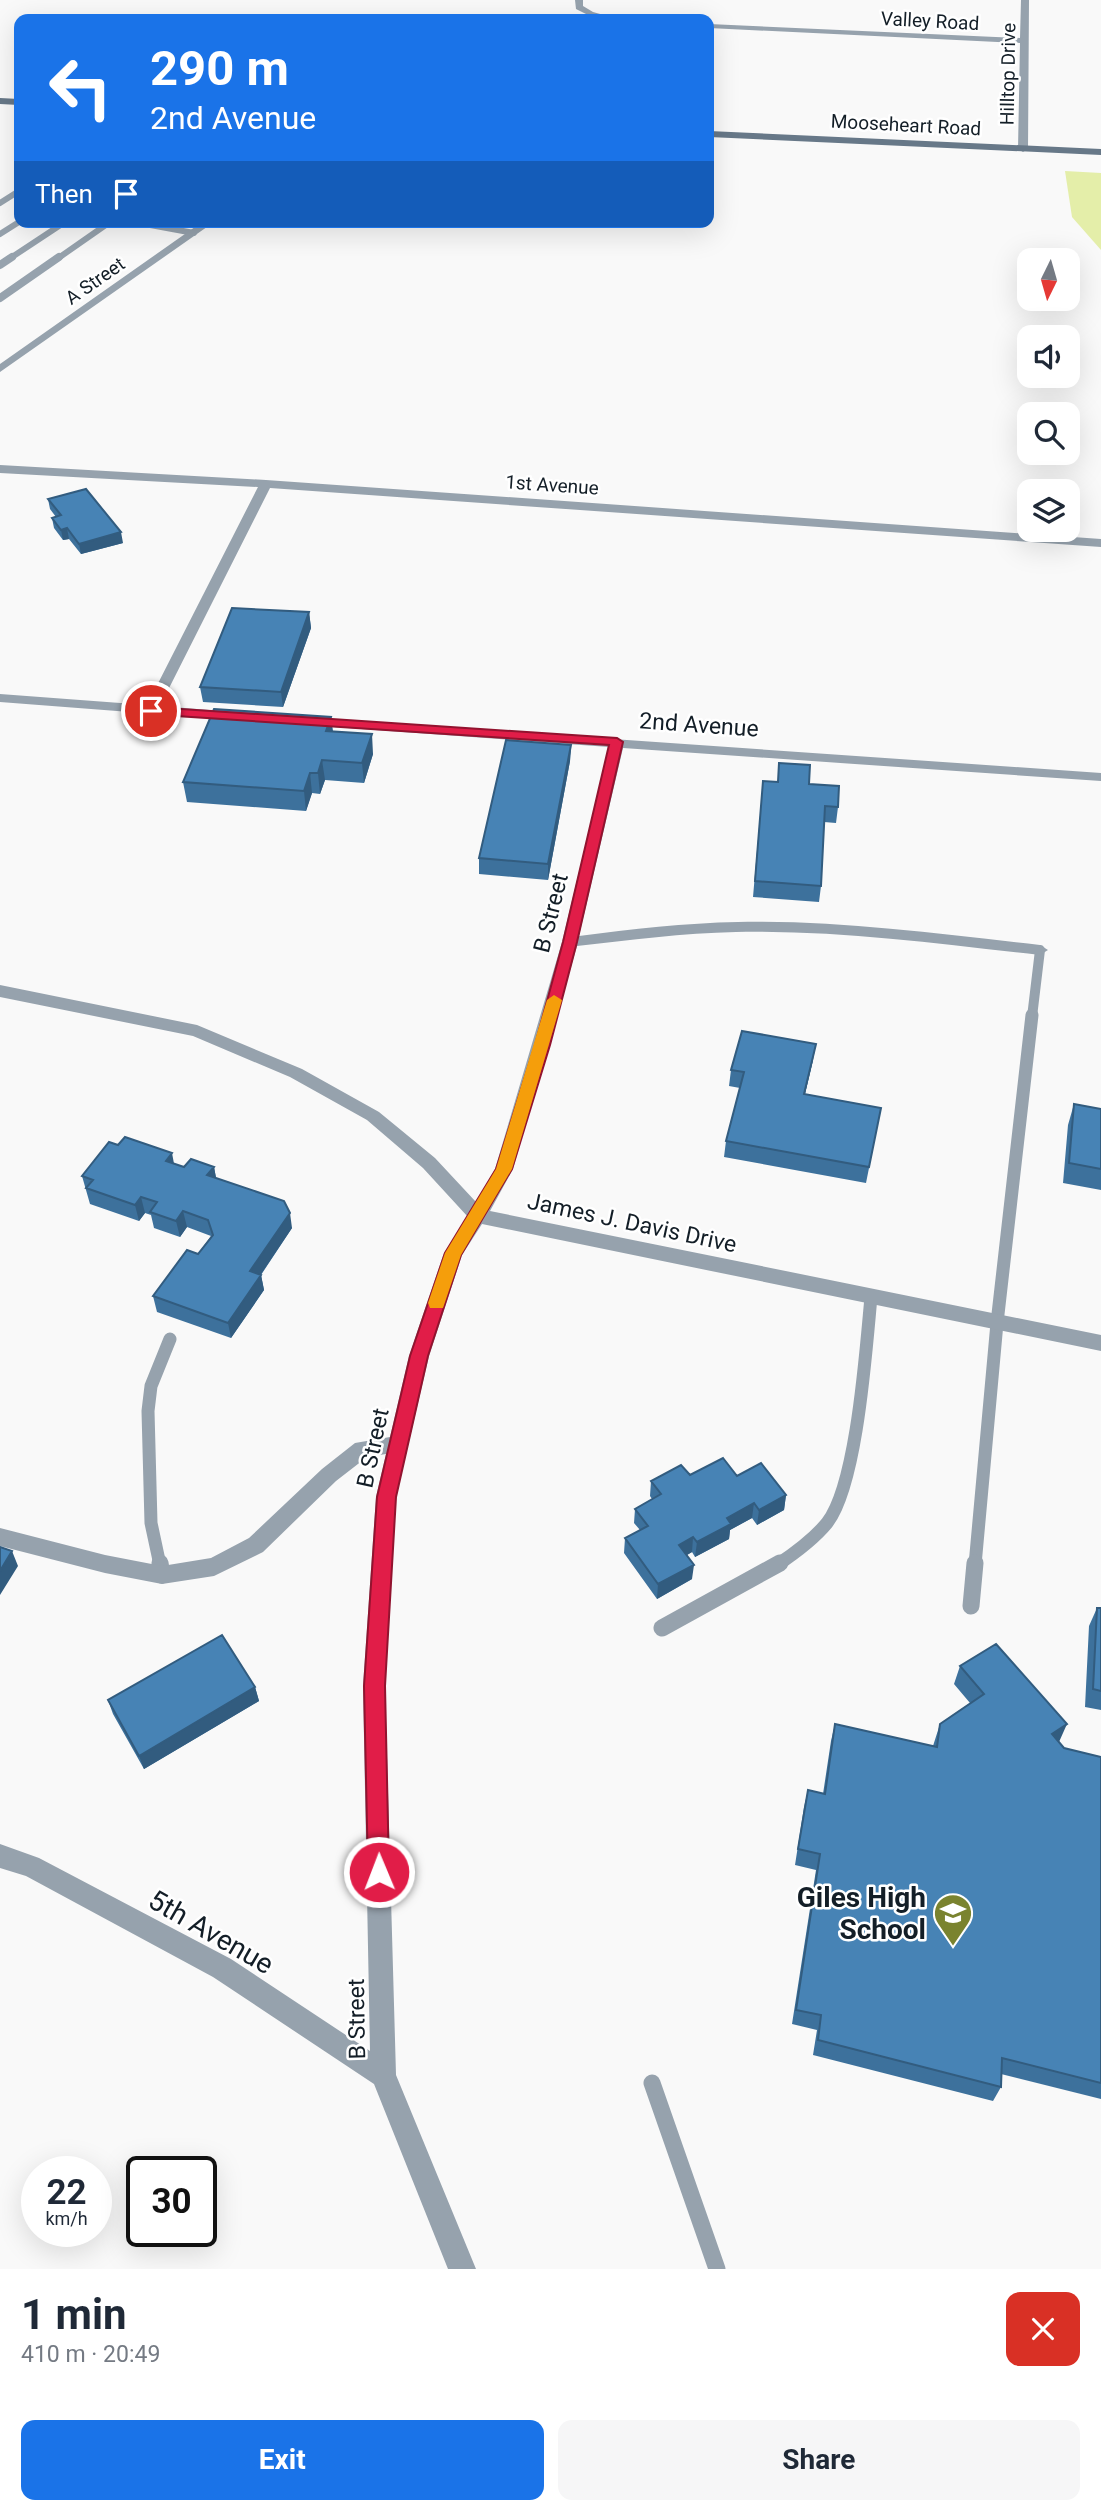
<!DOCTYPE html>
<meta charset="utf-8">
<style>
body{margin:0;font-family:Roboto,sans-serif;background:#f6f6f7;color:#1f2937;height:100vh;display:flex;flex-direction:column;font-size:26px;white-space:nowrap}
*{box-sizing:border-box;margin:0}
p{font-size:23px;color:#747a83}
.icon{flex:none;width:38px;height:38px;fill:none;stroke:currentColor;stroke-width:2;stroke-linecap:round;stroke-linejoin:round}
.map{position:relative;height:2269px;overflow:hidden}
.side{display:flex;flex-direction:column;background:#fff;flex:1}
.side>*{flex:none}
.guide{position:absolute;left:14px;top:14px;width:700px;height:214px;border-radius:14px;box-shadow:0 7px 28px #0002;background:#1a73e8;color:#fff;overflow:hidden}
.needle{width:46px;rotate:185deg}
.fabs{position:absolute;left:1017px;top:248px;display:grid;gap:14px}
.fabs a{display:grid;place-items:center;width:63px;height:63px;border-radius:14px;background:#fff;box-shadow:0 7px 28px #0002;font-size:35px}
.speed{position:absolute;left:21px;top:2156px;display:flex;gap:14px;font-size:35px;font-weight:700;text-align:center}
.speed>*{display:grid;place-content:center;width:91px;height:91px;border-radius:50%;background:#fff;box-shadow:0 7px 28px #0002;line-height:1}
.speed small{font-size:18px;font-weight:400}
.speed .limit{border:4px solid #111;border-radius:10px;background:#fff;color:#111}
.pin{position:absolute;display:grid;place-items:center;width:60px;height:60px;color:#fff;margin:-30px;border:4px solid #fff;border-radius:50%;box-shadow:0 2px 7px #0007}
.me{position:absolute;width:77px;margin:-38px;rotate:359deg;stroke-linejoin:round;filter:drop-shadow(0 0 5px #0008)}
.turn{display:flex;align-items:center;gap:24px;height:147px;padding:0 21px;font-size:32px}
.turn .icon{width:91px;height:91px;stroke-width:2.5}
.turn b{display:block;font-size:49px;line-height:60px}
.then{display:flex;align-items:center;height:66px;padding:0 21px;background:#0003;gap:14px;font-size:26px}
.round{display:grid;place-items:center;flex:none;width:74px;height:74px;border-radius:14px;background:#f6f6f7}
.headline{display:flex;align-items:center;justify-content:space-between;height:119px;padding:0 21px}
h1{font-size:42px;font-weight:700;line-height:52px}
.cta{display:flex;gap:14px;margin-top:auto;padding:14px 21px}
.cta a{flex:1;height:80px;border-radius:14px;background:#1a73e8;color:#fff;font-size:28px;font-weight:700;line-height:80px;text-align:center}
.cta a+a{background:#f6f6f7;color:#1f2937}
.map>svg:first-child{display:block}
</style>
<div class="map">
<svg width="1101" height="2269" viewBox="0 0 1101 2269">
<rect width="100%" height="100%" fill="#f9f9f9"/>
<path fill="#e4eea9" d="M1065,171L1101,173V250L1072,217Z"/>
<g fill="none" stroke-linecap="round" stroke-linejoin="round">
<path stroke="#96a2ad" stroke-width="6" d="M0,203L19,191
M134,222L194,233
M0,234L19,222
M9,259L65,222
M57,259L110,222"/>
<path stroke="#96a2ad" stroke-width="8" d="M0,265L12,257
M0,298L59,257"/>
<path stroke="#96a2ad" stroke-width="10" d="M1032,1017L1040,950"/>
<path stroke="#96a2ad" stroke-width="13" d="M160,1565L151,1523L148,1411L151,1386L170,1339
M777,1565C795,1553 813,1540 827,1523C857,1485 866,1349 871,1297
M975,1565L997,1323L1032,1015"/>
<path stroke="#96a2ad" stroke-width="17" d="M160,1563L162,1575
M971,1606L975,1563
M662,1628L780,1563
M652,2083L717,2269"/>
<path fill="#96a2ad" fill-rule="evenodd" d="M575,0H583V6L593,12L618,19L590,16L576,9Z
M1021,0H1029L1028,149L1023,152L1018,149L1020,43L709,28V24L1020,38Z
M202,222H214L0,372V364Z
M0,465L266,480L1101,539V547L270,488L160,706L234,712L241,716L234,720L0,702V694L147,705L258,487L0,473Z
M311,718L1101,773V781L623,748L579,936C632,929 685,923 738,922C839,920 940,934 1040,945L1048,950L1040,955C939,944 838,930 736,932C683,933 630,940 577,946L513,1169L490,1211L1101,1335V1351L482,1224L462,1255L429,1356L396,1497L385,1686L396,2075L476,2269H448L374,2084L213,1977L26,1876L0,1868V1844L39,1858L231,1959L370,2051L363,1686L376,1497L386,1454L367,1457L336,1481L263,1552L214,1576L162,1584L105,1573L0,1546V1528L105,1555L162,1566L211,1558L249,1538L322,1469L355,1443L390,1437L409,1356L444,1253L468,1217L423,1168L367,1120L290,1077L193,1036L0,997V985L197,1025L302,1069L379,1112L435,1158L476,1202L495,1169L562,942L609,747L306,725L304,722Z"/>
<path fill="#677888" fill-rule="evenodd" d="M0,98L19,99V105L0,104Z
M709,131L1101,149V155L709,137Z"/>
</g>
<path fill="#3d719c" d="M48,499L123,543L81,554L69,539L63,540L54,528L52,518L56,517L50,509Z
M309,612L311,628L283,707L203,702L200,687Z
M331,717L333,731L373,754L364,783L325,780L320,794L312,793L306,811L187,802L183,782Z
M571,745L570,761L548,880L479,874V858Z
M763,781L809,784L838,807L836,823L824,822L821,886L819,902L753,897Z
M813,1060L805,1094L881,1108L866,1183L724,1157L726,1141L740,1088L729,1086L731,1070Z
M1074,1104L1101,1109V1190L1063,1183L1068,1125Z
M118,1145L184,1167H214L216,1178L292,1228L261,1275L264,1290L231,1338L157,1312L153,1296L198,1254L211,1236L187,1227L180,1237L154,1228L151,1215L145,1213L139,1221L90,1204L82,1176Z
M690,1475L737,1476L786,1495L784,1510L757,1525L752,1518L730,1530L729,1539L695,1557L692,1552L687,1555L692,1579L657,1599L624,1553L625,1538L640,1530L634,1523L635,1509L652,1499L650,1496L651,1481Z
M1097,1608H1101V1710L1085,1707L1089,1626Z
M960,1666L1059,1742L1064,1748L1101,1757V2099L1001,2074V2087L993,2101L813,2055L817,2030L792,2024L816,1870L795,1865L804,1807L808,1790L823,1794L831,1741L835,1724L933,1746L940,1724L970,1703L954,1684Z
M255,1687L259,1701L144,1769L113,1714L108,1700Z"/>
<path fill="#325c7f" d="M67,528L69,539L63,540L61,530Z
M121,532L123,543L81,554L79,544Z
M309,612L311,628L283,707L281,692Z
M331,717L333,737L326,731Z
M372,734L373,754L364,783L362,763Z
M571,745L570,761L548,880V864Z
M322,760L325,780L320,794L318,773Z
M310,773L312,793L306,811L304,791Z
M816,1044L813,1060L801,1110L804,1094Z
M172,1153L175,1169L166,1161Z
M214,1167L217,1183L207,1175Z
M141,1197L145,1213L139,1221L135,1205Z
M183,1211L187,1227L180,1237L176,1221Z
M290,1213L292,1228L253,1286L250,1271Z
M261,1275L264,1290L231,1338L228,1323Z
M786,1495L784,1510L757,1525L759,1510Z
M754,1503L752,1518L730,1530L729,1539L695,1557L697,1542L727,1518Z
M693,1537L692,1552L678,1560L679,1545Z
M12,1551L18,1566L0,1595V1571Z
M694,1565L692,1579L657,1599L658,1584Z
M255,1687L259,1701L144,1769L139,1756Z
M1067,1724L1059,1742L1044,1752L1052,1734Z"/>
<path fill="#4783b5" stroke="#325c7f" stroke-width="2" d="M86,489L121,532L79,544L67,528L61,530L52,518L61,515L48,499Z
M232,608L309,612L281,692L200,687Z
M214,709L331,717L326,731L372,734L362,763L322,760L318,773H310L304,791L183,782Z
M506,740L571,745L548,864L479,858Z
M779,763L810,765L809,784L839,786L838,807L825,806L821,886L755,881L763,781L778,782Z
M742,1031L816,1044L804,1094L881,1108L869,1167L726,1141L744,1072L731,1070Z
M1074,1104L1101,1109V1169L1069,1163Z
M125,1137L172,1153L166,1161L184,1167L191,1159L214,1167L207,1175L284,1201L290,1213L250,1271L261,1275L228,1323L153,1296L187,1250L198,1254L213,1235L208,1220L183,1211L176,1221L150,1212L157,1202L141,1197L135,1205L86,1188L93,1180L82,1176L109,1142L118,1145Z
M723,1458L737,1476L761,1463L786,1495L759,1510L754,1503L727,1518L731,1524L697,1542L693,1537L679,1545L694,1565L658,1584L625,1538L648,1526L635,1509L661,1494L651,1481L681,1465L690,1475Z
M0,1547L12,1551L0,1571Z
M1097,1608H1101V1691L1093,1689Z
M222,1635L255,1687L139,1756L108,1700Z
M996,1644L1067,1724L1052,1734L1064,1748L1101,1757V2083L1002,2058L1001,2087L818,2040L821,2015L796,2010L820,1854L798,1849L808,1790L825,1794L835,1724L937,1747L940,1724L984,1694L960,1666Z"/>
<path fill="#e11d48" stroke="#92132f" stroke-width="2" d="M151,707L617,738L623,742L577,942L550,1045L512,1169L461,1255L428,1356L396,1497L385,1686L389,1872L386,1880L379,1883L371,1880L368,1872L364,1686L377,1497L410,1356L445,1253L496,1169L535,1045L563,942L609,745L146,714V708Z"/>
<path fill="#f59e0b" d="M554,995L562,1000L512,1169L461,1255L443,1308H430L428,1303L445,1253L496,1169L547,1000Z"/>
<defs>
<g id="school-pin" transform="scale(2.0125)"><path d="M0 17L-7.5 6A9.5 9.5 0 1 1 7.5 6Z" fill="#7a832f" stroke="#fff"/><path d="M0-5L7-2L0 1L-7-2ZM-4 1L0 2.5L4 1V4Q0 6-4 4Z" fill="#fff"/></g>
</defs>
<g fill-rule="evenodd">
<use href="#school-pin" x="953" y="1913"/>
</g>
<g text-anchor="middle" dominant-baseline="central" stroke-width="5" stroke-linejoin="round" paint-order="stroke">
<g font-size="19" fill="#131e27" stroke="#fff">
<text transform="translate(930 21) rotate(3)">Valley Road</text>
<text transform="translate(1008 74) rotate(-89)">Hilltop Drive</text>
<text transform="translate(906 125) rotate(3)">Mooseheart Road</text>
<text transform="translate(95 281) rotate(-35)">A Street</text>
<text transform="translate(552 485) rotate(4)">1st Avenue</text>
</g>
<g font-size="23" fill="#131e27" stroke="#fff">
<text transform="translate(699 725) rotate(4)">2nd Avenue</text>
<text transform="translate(551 913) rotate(-76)">B Street</text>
<text transform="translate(632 1223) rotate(12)">James J. Davis Drive</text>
<text transform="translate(373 1448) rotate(-78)">B Street</text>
<text transform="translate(357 2019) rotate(-91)">B Street</text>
</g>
<g font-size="28" font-weight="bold" fill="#131e27" stroke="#fff" text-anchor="end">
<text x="926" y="1897">Giles High<tspan x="926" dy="32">School</tspan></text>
</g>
<g font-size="28" fill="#131e27" stroke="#fff">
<text transform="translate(211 1932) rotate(30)">5th Avenue</text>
</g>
</g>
</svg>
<div class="fabs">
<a><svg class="needle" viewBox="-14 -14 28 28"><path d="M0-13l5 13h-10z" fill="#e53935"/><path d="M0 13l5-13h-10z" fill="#747a83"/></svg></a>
<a><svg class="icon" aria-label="sound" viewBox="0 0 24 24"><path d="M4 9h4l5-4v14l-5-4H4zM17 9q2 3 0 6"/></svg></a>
<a><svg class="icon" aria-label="search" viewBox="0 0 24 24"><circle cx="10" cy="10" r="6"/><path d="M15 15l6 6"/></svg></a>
<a><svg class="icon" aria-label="layers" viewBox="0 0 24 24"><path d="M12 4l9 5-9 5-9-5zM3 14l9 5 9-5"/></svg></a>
</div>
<div class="speed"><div>22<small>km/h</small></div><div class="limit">30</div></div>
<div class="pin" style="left:151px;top:711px;background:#d93025"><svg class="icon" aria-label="arrive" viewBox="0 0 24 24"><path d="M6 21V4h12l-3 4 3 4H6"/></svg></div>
<svg class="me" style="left:379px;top:1872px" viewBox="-20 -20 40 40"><circle r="17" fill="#e11d48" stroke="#fff" stroke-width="3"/><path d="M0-11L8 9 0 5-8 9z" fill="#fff"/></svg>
<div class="guide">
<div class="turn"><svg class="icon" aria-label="left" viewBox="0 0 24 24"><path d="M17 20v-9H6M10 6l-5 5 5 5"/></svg><div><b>290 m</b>2nd Avenue</div></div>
<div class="then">Then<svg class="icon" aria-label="arrive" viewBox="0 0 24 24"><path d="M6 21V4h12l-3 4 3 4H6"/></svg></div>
</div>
</div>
<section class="side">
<div class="headline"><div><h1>1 min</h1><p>410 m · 20:49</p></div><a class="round" style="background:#d93025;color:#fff"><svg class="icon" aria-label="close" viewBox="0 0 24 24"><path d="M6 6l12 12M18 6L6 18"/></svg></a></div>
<div class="cta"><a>Exit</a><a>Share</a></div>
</section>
